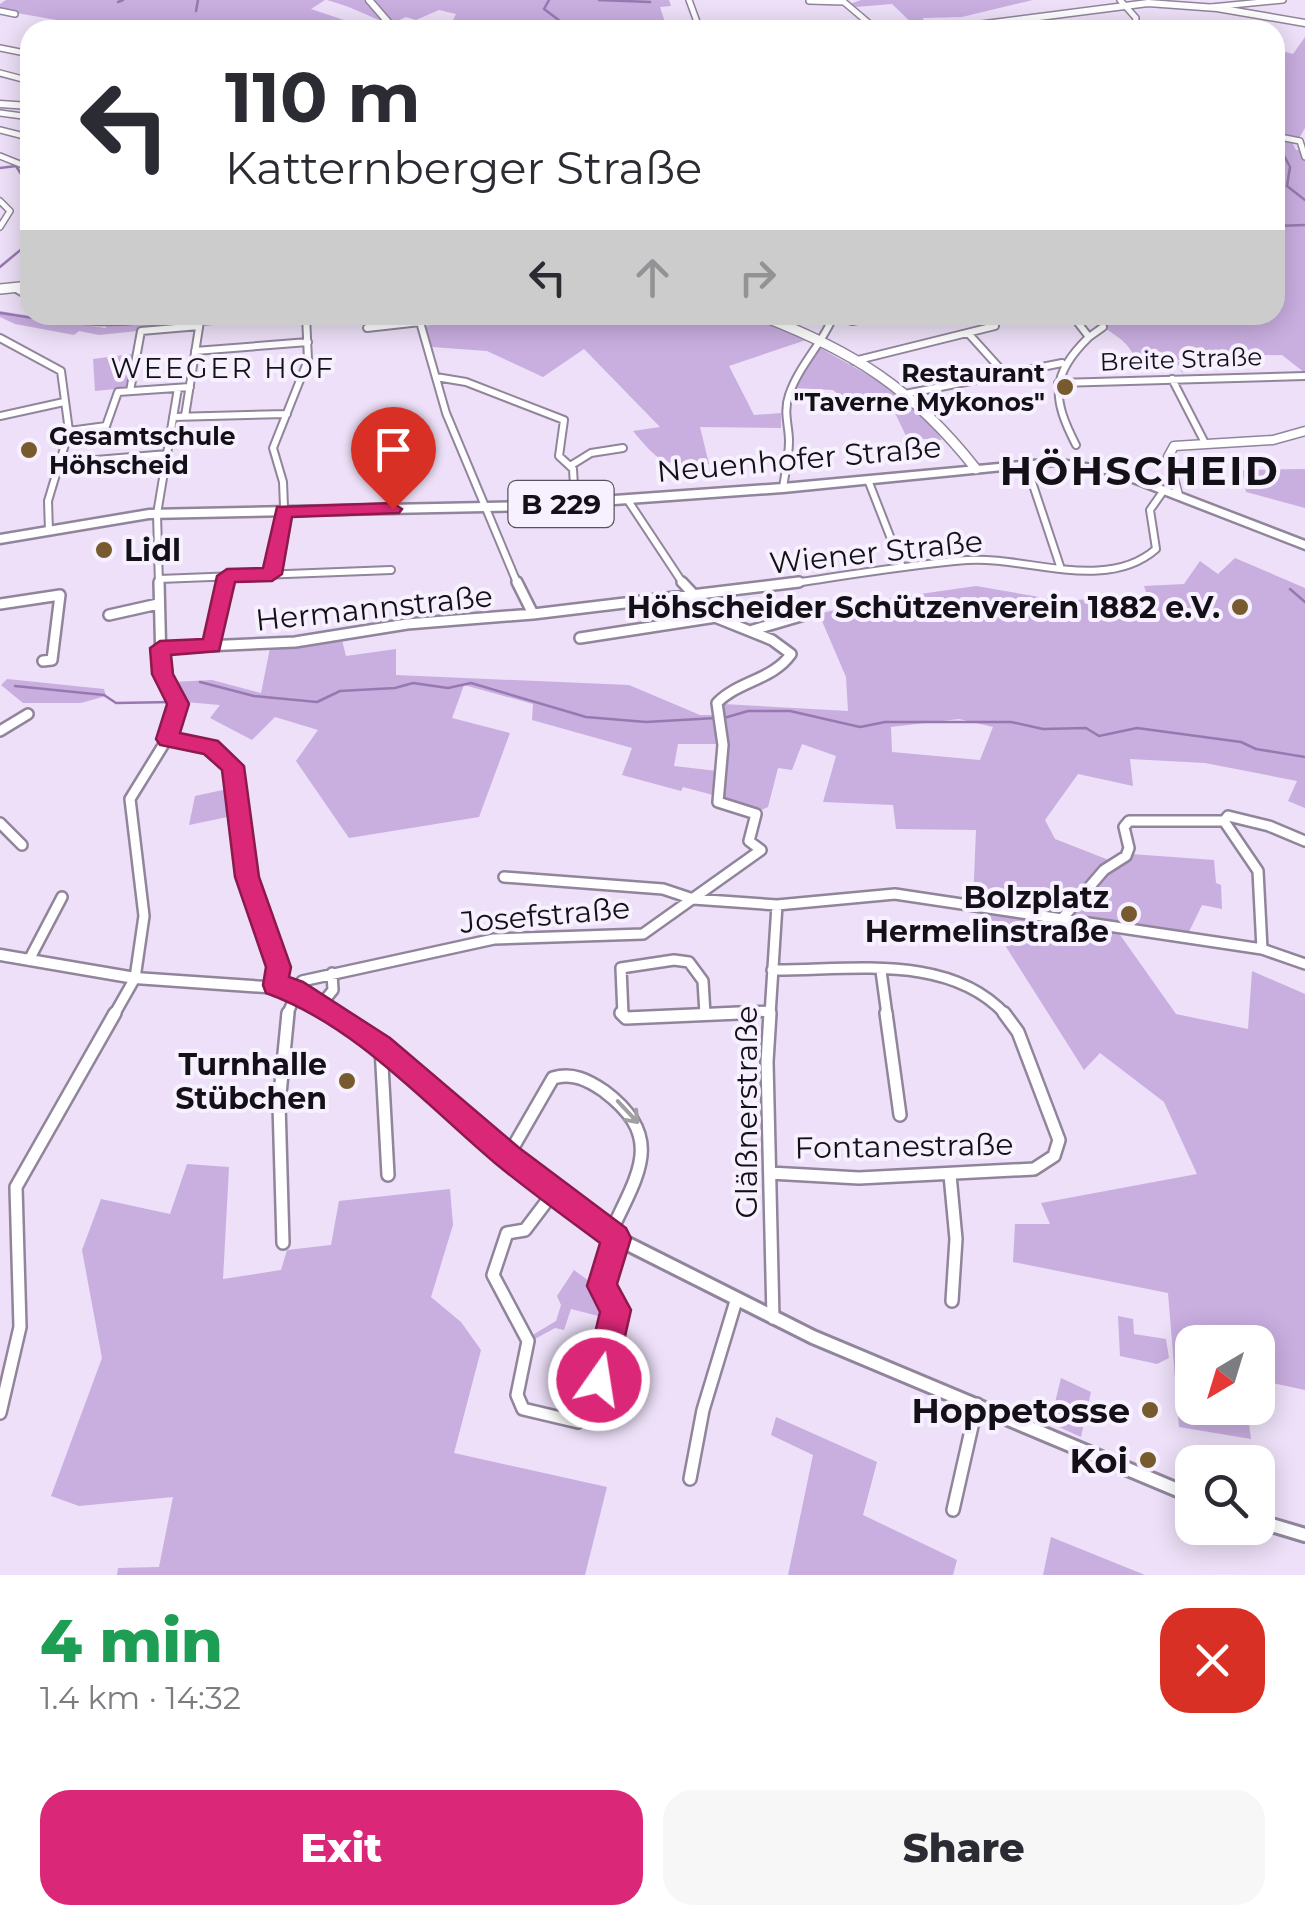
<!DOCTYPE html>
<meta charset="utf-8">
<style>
body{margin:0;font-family:Montserrat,sans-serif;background:#f7f7f7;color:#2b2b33;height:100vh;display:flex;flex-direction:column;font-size:38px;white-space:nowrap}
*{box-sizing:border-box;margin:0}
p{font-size:32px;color:#7c7c81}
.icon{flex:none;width:55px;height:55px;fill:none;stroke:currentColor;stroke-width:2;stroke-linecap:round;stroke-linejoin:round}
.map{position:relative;height:1575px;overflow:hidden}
.details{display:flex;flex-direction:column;background:#fff;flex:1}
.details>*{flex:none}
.banner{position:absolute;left:20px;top:20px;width:1265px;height:305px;border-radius:30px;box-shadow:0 5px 25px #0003;background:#fff;color:#2b2b33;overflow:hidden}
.needle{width:65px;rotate:218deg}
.fabs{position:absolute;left:1175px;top:1325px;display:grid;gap:20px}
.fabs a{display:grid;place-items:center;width:100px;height:100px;border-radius:20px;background:#fff;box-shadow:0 5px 25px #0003;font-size:50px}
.pin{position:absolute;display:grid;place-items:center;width:85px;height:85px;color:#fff;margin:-102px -42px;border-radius:50% 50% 50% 0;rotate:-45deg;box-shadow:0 0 10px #0007}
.pin .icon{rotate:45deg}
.me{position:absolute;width:110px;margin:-55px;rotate:13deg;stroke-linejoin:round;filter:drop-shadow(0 0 8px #0008)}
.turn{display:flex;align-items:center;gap:35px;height:210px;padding:0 40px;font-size:45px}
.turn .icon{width:130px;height:130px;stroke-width:2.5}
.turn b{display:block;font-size:70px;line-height:85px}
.lanes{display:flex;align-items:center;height:95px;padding:0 40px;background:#0003;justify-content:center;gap:50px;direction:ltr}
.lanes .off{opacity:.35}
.round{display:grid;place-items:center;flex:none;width:105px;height:105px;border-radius:30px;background:#f7f7f7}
.overview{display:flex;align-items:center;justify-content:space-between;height:170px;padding:0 40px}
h1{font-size:60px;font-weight:800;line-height:75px;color:#1e9e55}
.button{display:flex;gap:20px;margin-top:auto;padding:20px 40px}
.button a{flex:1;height:115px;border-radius:30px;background:#db2777;color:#fff;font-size:40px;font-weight:800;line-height:115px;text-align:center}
.button a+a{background:#f7f7f7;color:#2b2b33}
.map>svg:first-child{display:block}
</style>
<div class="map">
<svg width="1305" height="1575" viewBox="0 0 1305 1575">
<rect width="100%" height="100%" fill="#ede0f8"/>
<path fill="#c9aee0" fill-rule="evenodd" d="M6,0H325L311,9L365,27L113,30L0,10V4Z
M327,0H669L671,6L660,7L666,25L651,26V30H479L450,26L456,14L439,10L416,20L406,17L395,22L405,28L424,26L429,30C385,30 368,11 327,0Z
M861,0H1033L962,17L923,18L927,29H918L892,4L856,7L850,4Z
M1305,37V128L1298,140H1291L1296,150H1301L1305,162V373L1282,355L1188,356V359L1178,360L1184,376L1175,360H1165L1162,355L1134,356C1124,335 1106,333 1089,315H1275V49L1293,54Z
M0,311L105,328L110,323H128L137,315H196L195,325L99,335L79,331L74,335L15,324L0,317Z
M447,315H746L806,340L729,366L754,415L781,413V428L700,427L709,464C663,464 663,467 633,431L660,427L584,349L543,377L487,351L432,347L425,326L431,325L429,319Z
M815,345C859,371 915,395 942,440L907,438L895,413L877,396L846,401L833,390L795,388Z
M132,354L126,388L95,391L93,359Z
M1305,469V508L1246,492L1242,470Z
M1235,558L1305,588V808L1288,801L1297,781L1205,763L1130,759L1133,786L1078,774L1045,820L1055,839L1114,862L1131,854L1214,860L1216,883L1221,885L1222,909L1202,905L1187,936L973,904L976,830L896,829L893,805L823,802L836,756L802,744L792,770L778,768L768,807L759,811L724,803L721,794L725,744H678L674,766L717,771L713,795L683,787L681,791L622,775L632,748L532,720L533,704L464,685L452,718L510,733L479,817L349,838L296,761L318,730L275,717L252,740L210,718L220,705L185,702L172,682L212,680L261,693L270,648L342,640L346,656L396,649V675L629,685L700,715H723V704L848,711L846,677L819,614L864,602L976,586L1063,601L1147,595L1144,586L1184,584L1200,561L1218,574ZM959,719L993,727L980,760L892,752L891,727Z
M7,679L104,689L106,696L81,703H23L1,685Z
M232,788V816L189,825L195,796Z
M984,912L1118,932L1176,1014L1248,1029L1252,971L1305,994V1390L1258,1380V1342H1192V1408H1247L1251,1439L1179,1427L1168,1293L1013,1262L1015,1224H1050L1041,1203L1197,1174L1164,1102L1100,1053L1084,1070Z
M187,1164L229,1167L223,1279L281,1270L287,1250L331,1245L339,1201L450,1189L453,1225L431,1297L461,1322L481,1350L454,1453L607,1487L585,1575H117L118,1568L159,1567L173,1497L79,1506L51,1496L102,1358L82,1250L101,1199L170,1214Z
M574,1270L600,1289L594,1294L603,1309L609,1306L610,1319L571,1309L564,1330L555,1328L533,1340L531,1336L556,1321L561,1305L557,1296Z
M1118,1316L1133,1319L1134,1334L1166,1339L1169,1358L1157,1364L1120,1356Z
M1061,1378L1091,1392L1081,1437L1050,1423Z
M776,1417L877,1462L863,1515L957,1560L953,1575H788L813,1455L771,1435Z
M1051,1537L1145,1575H1043Z"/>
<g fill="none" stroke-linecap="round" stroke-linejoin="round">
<path stroke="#9779b1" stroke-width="2.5" d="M549,0L544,9L572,30
M599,0L650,2
M118,2L123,0
M196,11L198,0
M1281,140L1279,146L1289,165
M1290,167L1287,186L1305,200
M0,168L16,166L23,177
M25,179L30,184
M1275,226L1305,225
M0,267L30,242
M0,313C62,322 117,334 178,315
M1290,589L1305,602
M200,682L254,696L317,702L340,691L395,688L413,683L448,688L471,683L586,717L646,722L716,718
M15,686L104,695L116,703L173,702
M724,718L748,711H790L860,727L885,722H1011L1043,729L1086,728L1099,736L1137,728L1241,742L1256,749L1305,757"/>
<g stroke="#90859b" stroke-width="8">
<path id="minor-far3" d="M689,0L700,30
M1120,0L1136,18L1134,30
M809,1L844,2L877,30
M1211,7L1283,0
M0,11L15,14
M0,48L30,54
M0,73L30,81
M0,113L30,117
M0,130L24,136
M1275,136L1300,141L1305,157
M0,156L30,168
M0,201L10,211L0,227"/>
</g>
<g stroke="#90859b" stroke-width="10">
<path id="minor-far2" d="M18,290L30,297
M1072,315L1089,337C1050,375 1052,398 1076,445
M200,321L276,315
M367,328L420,322L446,413L518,585
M968,333L1005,374
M1089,337L1103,327
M0,338L61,371L69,431L48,501L49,531
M195,351L308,342
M854,361L995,326
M436,377L466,382L564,420L559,456L573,469L575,503
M1172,379L1205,443
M1058,383L1305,376
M130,391L141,331L199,326
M905,394L1062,363
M0,416L64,402
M185,416L201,315
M173,417L287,414
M69,431L106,426L118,392L190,387
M60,463L168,454
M1026,464L1061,569
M570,466L591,453L623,448
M868,480L902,567
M783,488C785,473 789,457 789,441C789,426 783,412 789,395C799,365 823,343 834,315L852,321L884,315
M627,499L684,585
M272,575L284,507L283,482L273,448L308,360L306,315
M159,579L391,570
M159,585L157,514L178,388
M225,585L227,576
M781,585C843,576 905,565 967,560C1026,556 1106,593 1156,549L1150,510L1164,490"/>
</g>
<g stroke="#90859b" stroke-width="14">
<path id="minor-far1" d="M517,582L533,614L799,582
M0,604L60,595L52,660L43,661
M109,615L158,604
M753,630L811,613
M580,638L716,617
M212,646L226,582
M160,648L295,642L407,624L533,614
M0,731L28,714
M167,739L210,746L232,766L247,877L278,967L275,985
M1224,821L1228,816L1269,826L1305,841
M0,823L22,845
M504,877L663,889L693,899L777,905L895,894L1262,949L1305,964
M1061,920L1104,870L1126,856L1129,848L1124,827L1129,821H1224L1258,871L1262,949
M29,960L62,897
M772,970C849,971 949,952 1006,1015
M881,971L887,1015
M320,1006L333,990L332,973
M114,1015L135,978L144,916L130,799L167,739L178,712V700L164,679L161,665L159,582
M287,1015L302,981L494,939L643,934L761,850L749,841L756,814L718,802L723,745L717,703C738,681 773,680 791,654L772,640L715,617L682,582
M623,1015L621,968L674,960L689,962L703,981L705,1014
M688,1015L770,1011
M770,1015L777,905"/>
</g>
<g stroke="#90859b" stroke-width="16">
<path id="minor" d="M621,1013L626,1018L739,1013
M770,1013L767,1062L773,1318
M886,1013L900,1115
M381,1047L388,1175
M508,1156L553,1078C572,1072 588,1080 604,1091C667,1138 637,1175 610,1234
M770,1173L859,1178L1034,1169L1054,1156L1059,1140L1018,1032L1004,1013
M950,1175L956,1239L952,1301
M553,1193L525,1230L507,1233L493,1275L528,1341L517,1395L523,1409L578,1422L592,1413L616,1310L602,1286L616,1238
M283,1243L279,1104L288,1013
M0,1413L20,1327L16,1187L115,1013
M690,1479L703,1410L736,1301
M953,1510L977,1404"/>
</g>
<g stroke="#90859b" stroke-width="9">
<path id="tertiary-far3" d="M938,30L1148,3L1217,8L1305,23"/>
</g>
<g stroke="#90859b" stroke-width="11">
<path id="tertiary-far2" d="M1178,495L1168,457L1174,446L1273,440L1305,431"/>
</g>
<g stroke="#90859b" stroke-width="15">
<path id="tertiary-far1" d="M0,955L135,978L294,989L333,1015"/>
</g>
<g stroke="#90859b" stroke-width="18">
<path id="tertiary" d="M329,1013L381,1047L508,1156L616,1238L813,1337L1192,1496
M1258,1521L1305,1535"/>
</g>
<g stroke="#90859b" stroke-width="9">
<path id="secondary-far1" d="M369,0L395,30
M0,104L30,106"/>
</g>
<g stroke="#90859b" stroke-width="12">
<path id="secondary" d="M0,289L30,286
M759,315C854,351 913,389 976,469"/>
</g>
<g stroke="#90859b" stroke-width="5">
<path id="primary" d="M1054,459L1118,469L1305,541V549L1112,474L1054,465L783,492L531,510L149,518L0,543V535L149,510L531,502L783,484Z"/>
</g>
<use href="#minor-far3" stroke="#fff" stroke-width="5"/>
<use href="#minor-far2" stroke="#fff" stroke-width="6"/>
<use href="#minor-far1" stroke="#fff" stroke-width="9"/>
<use href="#minor" stroke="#fff" stroke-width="11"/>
<use href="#tertiary-far3" stroke="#fff" stroke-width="6"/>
<use href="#tertiary-far2" stroke="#fff" stroke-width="8"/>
<use href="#tertiary-far1" stroke="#fff" stroke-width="10"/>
<use href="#tertiary" stroke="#fff" stroke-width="12"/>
<use href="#secondary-far1" stroke="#fff" stroke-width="6"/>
<use href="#secondary" stroke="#fff" stroke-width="9"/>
<use href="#primary" fill="#fff" fill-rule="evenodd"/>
</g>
<defs><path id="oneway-shaft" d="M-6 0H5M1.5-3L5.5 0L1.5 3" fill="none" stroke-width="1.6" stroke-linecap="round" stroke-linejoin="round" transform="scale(2.5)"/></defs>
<use stroke="#a19fa3" href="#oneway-shaft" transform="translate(628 1112) rotate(47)"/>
<path fill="#db2777" stroke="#8e194d" stroke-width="2.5" d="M393,503L402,509L399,513L292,517L282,574L272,581L235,582L219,651L171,655L173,674L189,704L180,733L218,741L244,766L259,877L291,967L289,977L303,982L390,1038L518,1147L626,1228L631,1238L617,1284L631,1310L615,1380L610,1391L599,1396L588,1391L584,1380L600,1312L587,1286L600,1243C565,1217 529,1191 495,1163C424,1103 355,1025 266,993L263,985L266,967L235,877L222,770L204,754L160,745L156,739L167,704L152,674L150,648L160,641L203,639L217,576L227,569L263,568L277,507Z"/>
<g fill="#775b2e" stroke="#f7f0fe" stroke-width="4">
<circle cx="1065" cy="387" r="10"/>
<circle cx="29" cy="450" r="10"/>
<circle cx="104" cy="550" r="10"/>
<circle cx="1240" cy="607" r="10"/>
<circle cx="1129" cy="914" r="10"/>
<circle cx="347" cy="1081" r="10"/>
<circle cx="1150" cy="1410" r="10"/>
<circle cx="1148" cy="1460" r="10"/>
</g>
<g text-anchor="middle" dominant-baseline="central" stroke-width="8" stroke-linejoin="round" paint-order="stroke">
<g font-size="25" fill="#141018" stroke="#f7f0fe">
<text transform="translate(1181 359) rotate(-2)">Breite Straße</text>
</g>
<g font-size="25" font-weight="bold" fill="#141018" stroke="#f7f0fe" text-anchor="end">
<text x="1045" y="373">Restaurant<tspan x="1045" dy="29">"Taverne Mykonos"</tspan></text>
<text x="49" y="436" text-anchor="start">Gesamtschule<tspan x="49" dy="29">Höhscheid</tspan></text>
</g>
<g font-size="28" letter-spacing="2.5" fill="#141018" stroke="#f7f0fe">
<text x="223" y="368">WEEGER HOF</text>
</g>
<rect fill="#f7f0fe" stroke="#58535d" stroke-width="2.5" x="508.5" y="481" width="105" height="46" rx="8"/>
<g font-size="28" font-weight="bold" fill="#141018">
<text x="561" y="504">B 229</text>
</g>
<g font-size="30" fill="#141018" stroke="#f7f0fe">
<text transform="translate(799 459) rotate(-5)">Neuenhofer Straße</text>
<text transform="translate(876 552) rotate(-6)">Wiener Straße</text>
<text transform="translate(374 608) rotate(-6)">Hermannstraße</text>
<text transform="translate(545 915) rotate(-5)">Josefstraße</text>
<text transform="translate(746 1112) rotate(-90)">Gläßnerstraße</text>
<text transform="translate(904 1146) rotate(-1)">Fontanestraße</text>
</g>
<g font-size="30" font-weight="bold" fill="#141018" stroke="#f7f0fe" text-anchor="end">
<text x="124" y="550" text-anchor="start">Lidl</text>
<text x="1220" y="607">Höhscheider Schützenverein 1882 e.V.</text>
<text x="1109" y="897">Bolzplatz<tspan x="1109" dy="34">Hermelinstraße</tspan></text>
<text x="327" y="1064">Turnhalle<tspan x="327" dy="34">Stübchen</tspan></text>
</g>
<g font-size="35" font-weight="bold" fill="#141018" stroke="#f7f0fe" text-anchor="end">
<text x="1130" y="1410">Hoppetosse</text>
<text x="1128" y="1460">Koi</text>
</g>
<g font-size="40" font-weight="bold" letter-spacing="2.5" fill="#141018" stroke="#f7f0fe">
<text x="1140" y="470">HÖHSCHEID</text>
</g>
</g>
</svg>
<div class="fabs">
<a><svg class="needle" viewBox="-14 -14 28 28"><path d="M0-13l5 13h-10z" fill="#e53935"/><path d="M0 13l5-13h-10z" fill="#7c7c81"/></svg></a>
<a><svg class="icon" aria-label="search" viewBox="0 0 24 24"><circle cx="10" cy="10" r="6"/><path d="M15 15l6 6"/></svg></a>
</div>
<div class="pin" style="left:393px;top:509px;background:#d93025"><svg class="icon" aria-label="arrive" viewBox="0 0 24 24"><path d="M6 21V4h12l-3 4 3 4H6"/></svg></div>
<svg class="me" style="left:599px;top:1380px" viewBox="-20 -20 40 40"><circle r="17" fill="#db2777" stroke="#fff" stroke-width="3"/><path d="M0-11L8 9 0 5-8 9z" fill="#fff"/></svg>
<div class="banner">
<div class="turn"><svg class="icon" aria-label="left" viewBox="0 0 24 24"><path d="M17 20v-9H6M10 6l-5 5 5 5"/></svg><div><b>110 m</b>Katternberger Straße</div></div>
<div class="lanes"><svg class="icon" aria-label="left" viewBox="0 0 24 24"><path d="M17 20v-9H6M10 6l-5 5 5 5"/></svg><svg class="icon off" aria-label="ahead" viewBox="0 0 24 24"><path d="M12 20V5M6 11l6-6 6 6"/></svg><svg class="icon off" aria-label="right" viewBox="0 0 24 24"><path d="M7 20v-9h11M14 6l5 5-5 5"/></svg></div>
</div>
</div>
<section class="details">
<div class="overview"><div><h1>4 min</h1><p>1.4 km · 14:32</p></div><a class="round" style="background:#d93025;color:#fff"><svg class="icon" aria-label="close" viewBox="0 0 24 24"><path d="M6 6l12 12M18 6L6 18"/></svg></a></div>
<div class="button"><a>Exit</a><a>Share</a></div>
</section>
